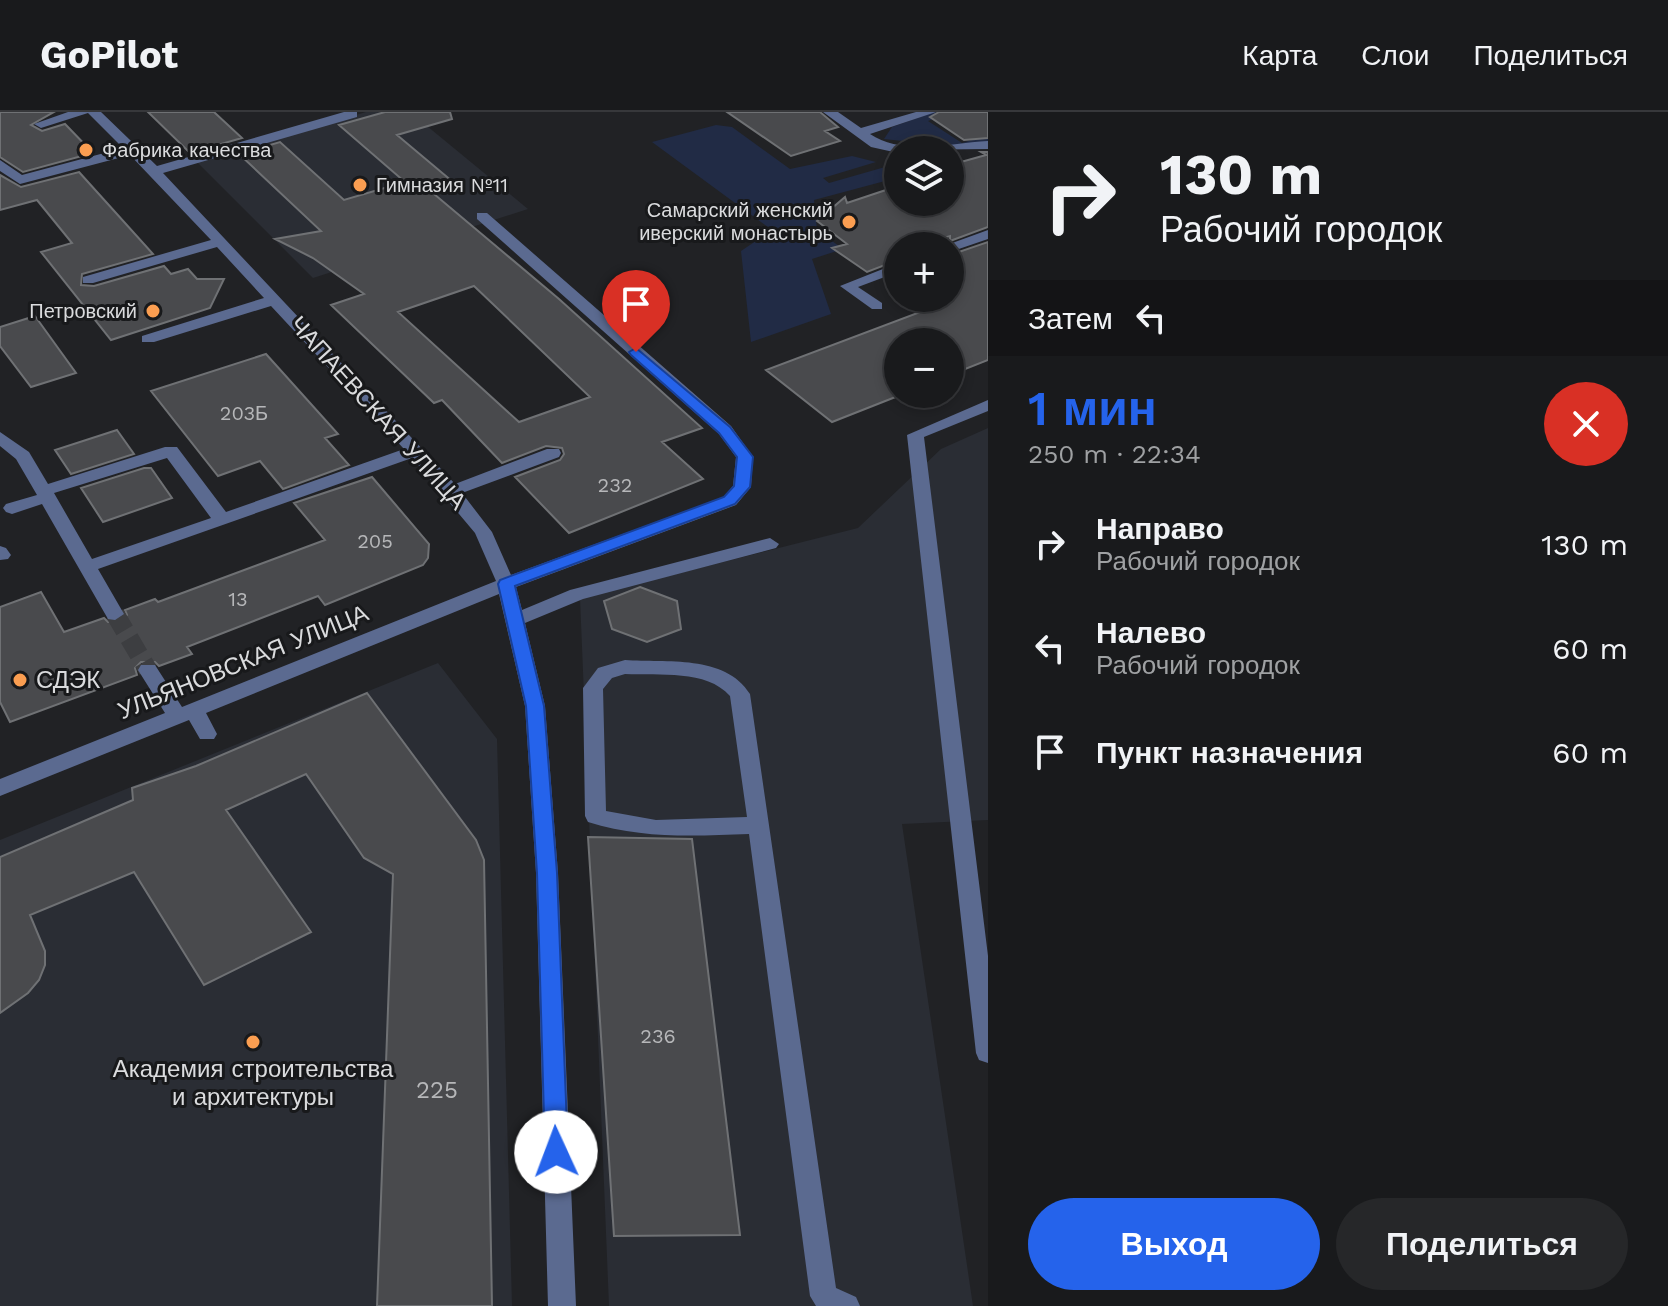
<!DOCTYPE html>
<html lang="ru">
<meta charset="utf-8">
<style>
body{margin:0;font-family:"Work Sans",sans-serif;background:#262729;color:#f1f3f6;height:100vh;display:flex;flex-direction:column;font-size:30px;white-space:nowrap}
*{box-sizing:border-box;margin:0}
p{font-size:26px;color:#9fa1a3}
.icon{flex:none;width:44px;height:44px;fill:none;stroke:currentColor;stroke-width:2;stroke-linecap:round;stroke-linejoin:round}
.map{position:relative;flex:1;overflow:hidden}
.sheet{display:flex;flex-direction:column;background:#191a1c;width:680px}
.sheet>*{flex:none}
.top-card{background:#191a1c;color:#f1f3f6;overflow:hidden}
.tools{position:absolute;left:884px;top:24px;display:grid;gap:16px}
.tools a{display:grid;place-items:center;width:80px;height:80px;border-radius:50%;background:#191a1c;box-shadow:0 4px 12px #0003,0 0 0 2px #37383b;font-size:40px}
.pin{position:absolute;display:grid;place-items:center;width:68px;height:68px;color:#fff;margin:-82px -34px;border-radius:50% 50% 50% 0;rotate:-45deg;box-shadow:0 0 8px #0007}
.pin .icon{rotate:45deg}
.me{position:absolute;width:88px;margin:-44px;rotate:358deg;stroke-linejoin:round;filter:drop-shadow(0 0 6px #0008)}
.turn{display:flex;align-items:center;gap:28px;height:168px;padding:0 40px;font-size:36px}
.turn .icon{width:104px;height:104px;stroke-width:2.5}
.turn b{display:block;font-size:56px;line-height:68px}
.then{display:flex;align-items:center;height:76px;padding:0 40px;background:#0003;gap:16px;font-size:30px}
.round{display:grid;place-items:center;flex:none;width:84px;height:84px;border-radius:42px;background:#262729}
.headline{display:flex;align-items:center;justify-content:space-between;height:136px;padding:0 40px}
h1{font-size:48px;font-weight:600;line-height:60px;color:#2563eb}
.button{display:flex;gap:16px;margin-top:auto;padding:16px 40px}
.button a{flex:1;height:92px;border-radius:48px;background:#2563eb;color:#fff;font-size:32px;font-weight:600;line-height:92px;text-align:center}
.button a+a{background:#262729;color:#f1f3f6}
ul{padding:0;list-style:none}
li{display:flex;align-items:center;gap:24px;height:104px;padding:0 40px}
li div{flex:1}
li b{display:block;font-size:30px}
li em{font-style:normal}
header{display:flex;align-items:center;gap:48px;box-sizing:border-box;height:112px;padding:0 40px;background:#191a1c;border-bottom:2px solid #37383b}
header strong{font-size:38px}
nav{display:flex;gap:44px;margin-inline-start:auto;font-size:28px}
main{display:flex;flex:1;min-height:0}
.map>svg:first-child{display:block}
</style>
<header>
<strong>GoPilot</strong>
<nav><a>Карта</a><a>Слои</a><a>Поделиться</a></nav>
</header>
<main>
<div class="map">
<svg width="988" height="1194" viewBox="0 0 988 1194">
<rect width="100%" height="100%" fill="#212225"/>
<path fill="#2a2d34" d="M366,0H410L528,97L313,166L197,50Z
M988,316V708L902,712L973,1194H609L580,486L858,416L941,337Z
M438,551L497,627L512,1194H0V728Z"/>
<path fill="#212b45" d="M934,0L944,3L928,9L962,31L988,23V32L958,35L884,27L892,15Z
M716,13L732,15L790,57L852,44L876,50L823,66L829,71L885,55L889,60L885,69L814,88L817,118L843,137L812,147L831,202L751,230L741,139L772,118L652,30Z"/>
<path fill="#494a4d" stroke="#6f7174" stroke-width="2" fill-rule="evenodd" d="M0,0H54L31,13L42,19L65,12L93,41L23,60L0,45Z
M148,0H214L242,26L190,41Z
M385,0H450L452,7L397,23L459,75L434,82L559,187L702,316L662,330L703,367L569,421L515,365L560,348L564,342L562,336L546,334L502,351L442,288L434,291L331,193L364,182L313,146L275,127L321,119L239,42L280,30L344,88L405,70L339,13ZM474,174L590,285L519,310L398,200Z
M727,0H820L838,15L825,19L840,29L791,44Z
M939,0H988V26L964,28L930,5Z
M981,40H988V115L950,129V124L917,134H898V148L867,160L832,136L847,132L817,109L845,85L847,91L898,74V90H950V53L986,43Z
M79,60L153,142L82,162L81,173L94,174L164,154L171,162L188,157L197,167H224L210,196L111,228L41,140L72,131L37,88L0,98V63L21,75Z
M988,130V248L950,263V230H898V284L832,310L766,258L923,199L905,186H950V143Z
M35,204L76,261L31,275L0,234V215Z
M266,242L338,322L325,326L349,353L283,377L260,349L218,364L151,279Z
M117,318L134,342L71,362L55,338Z
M144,356H151L172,386L103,410L81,376Z
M372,365L429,432L428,446L423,453L325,493L318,484L187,535L192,542L159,554L155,550H141L135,556L137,563L10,610L0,590V495L41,480L64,520L104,506L108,510H117L127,503L125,498L155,487L158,490L325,428L294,391Z
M640,475L677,489L681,517L647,530L612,517L604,489Z
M367,581L476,728L484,748L492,1194H377L393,762L364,746L306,662L226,698L311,820L204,873L134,760L30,803L45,839V853L39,868L28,881L0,901V745L133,688L132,676L196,654Z
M588,725L692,727L740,1123L614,1124Z"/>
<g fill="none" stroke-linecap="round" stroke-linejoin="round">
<path stroke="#3d3e41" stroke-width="19" stroke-dasharray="19 9" stroke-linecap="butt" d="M115,502L148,558"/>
<path fill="#5b6a90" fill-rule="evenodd" d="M68,0H101L157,54L344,0H357V5L163,61L455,372L547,337H559L561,341L559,345L462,381L492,420L511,463L724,385L733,374L736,345L719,322L477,107V101H487L731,314L753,345L751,375L736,393L516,475L522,498L570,478L770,426L779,432L776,436L583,487L525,511L545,594L558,761L576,1194H548L536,761L525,594L499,482L206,601L217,622L214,627H200L189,608L0,684V667L165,601L138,558L141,553H155L182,595L496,469L475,421L412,346L98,457L124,502L115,508L108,507L42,392L12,402L6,400L3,396L6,392L37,383L16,347L0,334V320L29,340L48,372L165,335H177L226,400L404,337L271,194L154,230H142V224L264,186L217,135L93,171H83V165L211,128L130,43L20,72L0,59V48L22,63L123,36L88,1L41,16L34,12ZM167,346L211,406L92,447L54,381Z
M823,0H838L861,16L916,0H936L870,22C902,44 951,31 988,29V37L898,38V41L871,35Z
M988,118V127L950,140V134H944Z
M898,151V160L858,175L882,191V197H872L840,174Z
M988,288V299L924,325L988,844V951L979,948L976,941L907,323Z
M0,434L6,436L11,443L8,447L0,448Z
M625,548C666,551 725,542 750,582L836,1176L856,1185L860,1194H816L810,1184L749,722C693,724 642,727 588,710L585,704L583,576L598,556ZM625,562C660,564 706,557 730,584L747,705L656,708L606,699L603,577L612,566Z"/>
</g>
<path fill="#2563eb" stroke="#184099" stroke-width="2" d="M636,236L730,315L753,345L750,375L735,392L515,474L544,594L557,761L568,1040L565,1047L556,1050L548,1047L545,1040L537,761L526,594L498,472L500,468L724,385L734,374L737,345L719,321L631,243L629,240Z"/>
<g fill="#fb9e51" stroke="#18191b" stroke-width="3">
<circle cx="86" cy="38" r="8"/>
<circle cx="360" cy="73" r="8"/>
<circle cx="849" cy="110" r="8"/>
<circle cx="153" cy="199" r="8"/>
<circle cx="20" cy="568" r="8"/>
<circle cx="253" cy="930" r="8"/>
</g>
<g text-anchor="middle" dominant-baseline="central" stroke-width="6" stroke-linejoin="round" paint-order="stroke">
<g font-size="20" fill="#dadbdd" stroke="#18191b" text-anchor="start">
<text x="102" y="38">Фабрика качества</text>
<text x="376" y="73">Гимназия №11</text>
<text x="833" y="98" text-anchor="end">Самарский женский<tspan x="833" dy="23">иверский монастырь</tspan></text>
<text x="137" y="199" text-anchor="end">Петровский</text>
</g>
<g font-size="20" fill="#b6b7b9">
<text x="244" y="301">203Б</text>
<text x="615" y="373">232</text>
<text x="375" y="429">205</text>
<text x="238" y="487">13</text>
<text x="658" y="924">236</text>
</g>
<g font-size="24" fill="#dadbdd" stroke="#18191b">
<text transform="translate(378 301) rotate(48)">ЧАПАЕВСКАЯ УЛИЦА</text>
<text transform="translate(243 550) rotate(-22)">УЛЬЯНОВСКАЯ УЛИЦА</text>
</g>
<g font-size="24" fill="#dadbdd" stroke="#18191b" text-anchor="start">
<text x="36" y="568">СДЭК</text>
<text x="253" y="957" text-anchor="middle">Академия строительства<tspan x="253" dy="28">и архитектуры</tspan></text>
</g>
<g font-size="24" fill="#b6b7b9">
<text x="437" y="978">225</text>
</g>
</g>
</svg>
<div class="tools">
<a><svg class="icon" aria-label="layers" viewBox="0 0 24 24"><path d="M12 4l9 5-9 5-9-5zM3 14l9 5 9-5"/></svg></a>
<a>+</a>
<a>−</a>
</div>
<div class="pin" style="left:636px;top:240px;background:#d93025"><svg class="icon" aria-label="arrive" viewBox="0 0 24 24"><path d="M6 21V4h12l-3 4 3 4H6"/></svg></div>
<svg class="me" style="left:556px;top:1040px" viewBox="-20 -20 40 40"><circle r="19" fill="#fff"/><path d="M0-13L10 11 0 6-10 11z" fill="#2563eb"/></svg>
</div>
<section class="sheet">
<div class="top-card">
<div class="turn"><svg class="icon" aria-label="right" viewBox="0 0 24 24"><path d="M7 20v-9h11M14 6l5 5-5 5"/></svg><div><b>130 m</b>Рабочий городок</div></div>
<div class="then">Затем<svg class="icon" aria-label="left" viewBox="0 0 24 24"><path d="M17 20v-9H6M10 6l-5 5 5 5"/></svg></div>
</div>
<div class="headline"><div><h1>1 мин</h1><p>250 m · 22:34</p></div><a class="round" style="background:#d93025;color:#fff"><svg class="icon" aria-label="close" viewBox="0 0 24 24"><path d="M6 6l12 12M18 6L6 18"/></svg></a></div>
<ul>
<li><svg class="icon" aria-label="right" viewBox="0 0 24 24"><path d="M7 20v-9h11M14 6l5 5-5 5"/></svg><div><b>Направо</b><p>Рабочий городок</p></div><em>130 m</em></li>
<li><svg class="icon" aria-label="left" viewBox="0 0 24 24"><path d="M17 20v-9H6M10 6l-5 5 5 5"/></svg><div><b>Налево</b><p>Рабочий городок</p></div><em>60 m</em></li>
<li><svg class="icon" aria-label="arrive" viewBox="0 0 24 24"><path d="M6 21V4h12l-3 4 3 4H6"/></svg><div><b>Пункт назначения</b></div><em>60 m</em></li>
</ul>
<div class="button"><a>Выход</a><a>Поделиться</a></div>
</section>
</main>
